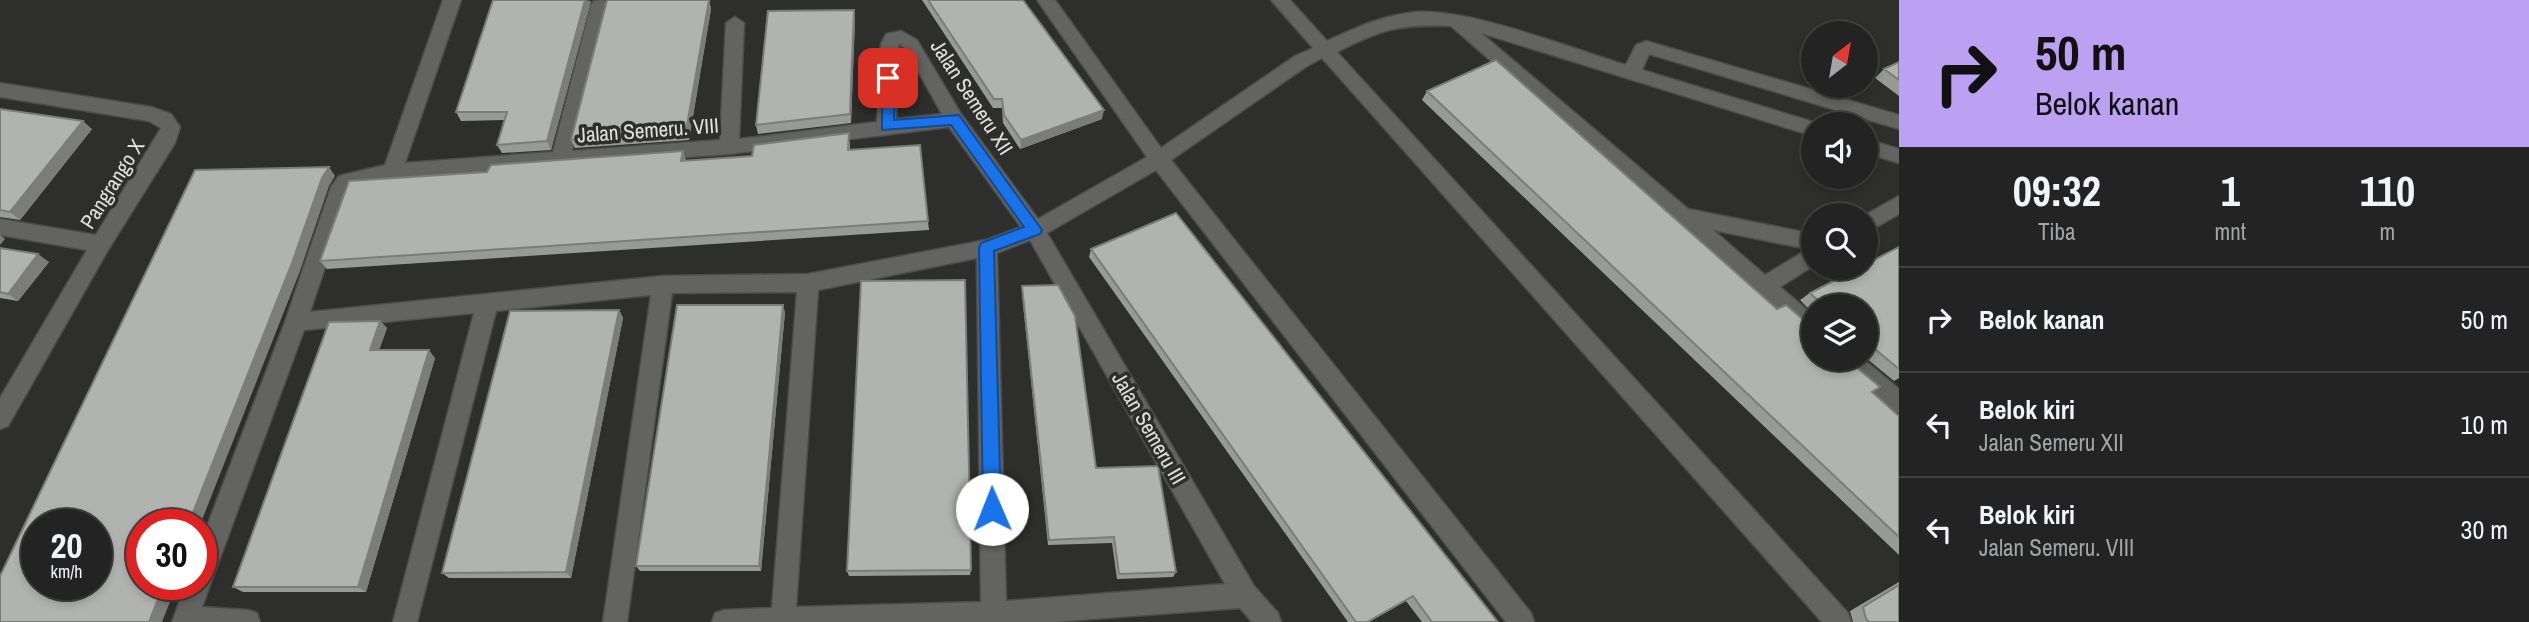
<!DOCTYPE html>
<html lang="id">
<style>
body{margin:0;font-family:"Archivo Narrow",sans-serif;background:#2a2b2a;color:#f1f3f6;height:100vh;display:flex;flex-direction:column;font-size:26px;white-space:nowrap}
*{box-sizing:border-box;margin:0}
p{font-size:23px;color:#a2a4a5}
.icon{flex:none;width:38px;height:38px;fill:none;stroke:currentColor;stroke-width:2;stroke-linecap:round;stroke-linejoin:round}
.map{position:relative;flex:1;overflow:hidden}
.panel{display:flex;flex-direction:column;background:#222322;width:630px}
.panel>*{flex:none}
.hud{background:#bca0f2;color:#111;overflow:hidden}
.needle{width:46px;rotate:31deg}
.buttons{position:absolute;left:1801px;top:21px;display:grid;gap:14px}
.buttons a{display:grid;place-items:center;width:77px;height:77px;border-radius:50%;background:#222322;box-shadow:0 4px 10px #0003,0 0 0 2px #3f4040;font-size:35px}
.speed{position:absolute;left:21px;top:509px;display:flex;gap:14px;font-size:35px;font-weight:700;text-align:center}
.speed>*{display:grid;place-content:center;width:91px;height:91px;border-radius:50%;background:#222322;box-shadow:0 4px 10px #0003,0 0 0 2px #3f4040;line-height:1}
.speed small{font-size:18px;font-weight:400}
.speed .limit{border:10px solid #d22;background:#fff;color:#111}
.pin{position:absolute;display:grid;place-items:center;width:60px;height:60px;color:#fff;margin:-30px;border-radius:14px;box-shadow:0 4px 10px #0006}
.me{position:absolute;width:77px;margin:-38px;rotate:359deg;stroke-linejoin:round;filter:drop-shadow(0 0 5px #0008)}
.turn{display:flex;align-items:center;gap:24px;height:147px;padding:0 21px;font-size:32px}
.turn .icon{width:91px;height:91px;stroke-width:2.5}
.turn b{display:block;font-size:49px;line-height:60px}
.eta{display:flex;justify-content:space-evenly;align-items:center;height:119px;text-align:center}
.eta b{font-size:42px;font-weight:700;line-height:49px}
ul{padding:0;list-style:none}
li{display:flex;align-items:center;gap:21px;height:105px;padding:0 21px;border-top:2px solid #3f4040}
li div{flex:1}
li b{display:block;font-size:26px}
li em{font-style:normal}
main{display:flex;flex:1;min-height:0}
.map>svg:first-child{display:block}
</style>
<main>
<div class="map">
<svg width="1899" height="622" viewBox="0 0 1899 622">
<rect width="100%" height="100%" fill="#2e2f2d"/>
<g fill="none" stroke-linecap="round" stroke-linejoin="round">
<g stroke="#4b4c4a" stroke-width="3">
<path id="street" d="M443,0H461L405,163L553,152L591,5L594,1L603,0L609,5L572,151L720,140L726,23L735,17L744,23L739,139L877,122L881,44L886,34L901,31L917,40L961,114L1038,219L1147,157L1037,0H1055L1161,148L1295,56L1313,48L1271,0H1290L1327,41C1353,29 1379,17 1408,13C1459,4 1573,49 1626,65L1636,45L1646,41L1899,115V129L1649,54L1642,70L1820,124H1813V136L1481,33L1688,209L1813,234V266L1780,287L1813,315V337L1805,334L1451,26C1399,24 1383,29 1337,52L1848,613L1851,622H1822L1322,58L1307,66L1171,160L1531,613L1534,622H1506L1156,170L1047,233L1254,586L1278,613L1281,622H1252L1240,608L1052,622H712L715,613L724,610L772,608L797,292L672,293L627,622H603L651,295L496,311L417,622H393L474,313L304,330L202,607L248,610L257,613L260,622H172L186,584H201V542L285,322L331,187L339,176L385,165ZM899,44L905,48L942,114L896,119ZM949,127L1021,227L986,240L808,274L663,276L310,312L352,187L393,178L729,154ZM1713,230L1808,249L1765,275ZM1030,240L1225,584L1006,601L997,253ZM977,258L981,602L796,607L818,290Z
M0,83L151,107L171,114L180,127L175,143L108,250L8,426L0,429V398L87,250L0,235V219L96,235L161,128L149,121L0,97Z
M1866,139L1899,149V163L1866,153Z
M1899,196V214L1866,233L1865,215Z
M1837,359H1863L1899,389V413L1891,410L1840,366Z"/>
</g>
<use href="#street" fill="#636461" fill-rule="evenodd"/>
</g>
<path fill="#989a97" d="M709,0L711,9L689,140L575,148L571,140Z
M922,0H1023L1102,119L1020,149L1003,123L1002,108H993Z
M591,1L551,150L502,153L497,145L504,120L461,121L456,112Z
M855,19L851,123L758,134L756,125Z
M1899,62V96L1875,78L1884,69Z
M1427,91L1777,309L1899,416V555L1422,100Z
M0,109L92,129L20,220L0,217Z
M850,142V150L928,221L929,230L327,269L320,261L685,161L752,156Z
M1899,247V378L1894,381L1866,358V306H1813V313L1800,300L1810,293Z
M0,248L49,262L18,301L0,298Z
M1091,249L1498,622H1422L1406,601L1369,622H1348L1089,257Z
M1022,286L1096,468L1176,572L1173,577L1117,579L1112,543L1048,545L1022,294Z
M619,310L623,318L571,578H449L442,573Z
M785,312L761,571H640L636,566Z
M380,321L387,328L379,350L435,358L366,592H243L233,587Z
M971,570L970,575L849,576L847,571Z
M1899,582V622H1853L1850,611Z"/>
<path fill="#7c7d7b" d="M585,0L591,1L551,150L547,141Z
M709,0L711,9L689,140L686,131Z
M854,10L855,19L851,123L850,114Z
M1104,110L1102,119L1020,149L1021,140Z
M83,121L92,129L20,220L10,212Z
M683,151L686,160L684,169L681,161Z
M329,167L335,176L329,186L300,271L200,525H188L322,178Z
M0,235L5,239L0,245Z
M38,254L49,262L18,301L8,294Z
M783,305L785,312L761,571L759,566Z
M619,310L623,318L571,578L566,572Z
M380,321L387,328L376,358L370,350Z
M429,350L435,358L366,592L358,587Z
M164,584H177L162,622H149Z
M1413,596L1406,601L1369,622H1367Z"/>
<path fill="#b1b3b0" stroke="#7c7d7b" stroke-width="2" fill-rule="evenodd" d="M493,0H585L547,141L497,145L507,112H456Z
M607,0H709L686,131L571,140Z
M928,0H1023L1104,110L1021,140L1004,115L1002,99H994Z
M854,10L850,114L756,125L768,11Z
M1496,60L1777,309L1786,305L1813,328V359H1848L1849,361L1880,387L1872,392L1899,416V537L1427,91Z
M1899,62V80L1884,69Z
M0,109L83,121L10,212L0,210Z
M849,133L848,150L920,145L928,221L320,261L349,181L487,172L491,165L683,151L681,161L752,156L754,145Z
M329,167L322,178L292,263L188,525H142V584H164L149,622H0V576L195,170ZM37,525H96V584H37Z
M1176,213L1498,622H1432L1413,596L1367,622H1356L1091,249Z
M1899,247V369L1876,350H1866V306H1824L1810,293L1859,268H1866V264Z
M0,248L38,254L8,294L0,292Z
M965,280L971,570L847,571L861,281Z
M1058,285L1075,316L1096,468L1158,466L1176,572L1119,574L1114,537L1049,540L1022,286Z
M677,305H783L759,566H636Z
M619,310L566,572L442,573L510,311Z
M380,321L370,350H429L358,587H233L329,322Z
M1899,585V622H1869L1866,619L1863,607Z"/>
<path fill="#1a73e8" stroke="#114b97" stroke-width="2" d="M888,73L895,78L894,120L959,115L1042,230L1040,234L994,251L1001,509L998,515L992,518L986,515L983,509L979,248L981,243L1024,227L951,125L882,130V78Z"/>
<g text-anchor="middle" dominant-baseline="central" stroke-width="7" stroke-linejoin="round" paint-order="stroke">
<g font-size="21" fill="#e0e1df" stroke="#2e2f2d">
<text transform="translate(972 97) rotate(57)">Jalan Semeru XII</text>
<text transform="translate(648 130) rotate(-4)">Jalan Semeru. VIII</text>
<text transform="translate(112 184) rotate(-58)">Pangrango X</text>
<text transform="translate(1149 428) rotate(60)">Jalan Semeru III</text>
</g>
</g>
</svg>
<div class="buttons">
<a><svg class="needle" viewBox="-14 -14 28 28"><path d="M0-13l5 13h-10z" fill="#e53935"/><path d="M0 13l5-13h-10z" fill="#a2a4a5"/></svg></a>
<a><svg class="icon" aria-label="sound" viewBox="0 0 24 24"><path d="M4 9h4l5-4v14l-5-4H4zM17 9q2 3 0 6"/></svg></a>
<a><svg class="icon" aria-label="search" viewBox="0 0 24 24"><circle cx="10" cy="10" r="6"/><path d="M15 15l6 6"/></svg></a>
<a><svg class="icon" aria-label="layers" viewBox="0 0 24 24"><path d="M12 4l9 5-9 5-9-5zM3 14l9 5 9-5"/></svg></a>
</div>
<div class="speed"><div>20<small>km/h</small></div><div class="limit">30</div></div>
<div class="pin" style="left:888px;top:78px;background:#d93025"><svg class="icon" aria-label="arrive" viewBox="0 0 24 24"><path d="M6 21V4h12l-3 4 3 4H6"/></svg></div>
<svg class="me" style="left:992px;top:509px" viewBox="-20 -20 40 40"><circle r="19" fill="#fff"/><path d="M0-13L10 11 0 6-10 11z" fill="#1a73e8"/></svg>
</div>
<section class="panel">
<div class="hud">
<div class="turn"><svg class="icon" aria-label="right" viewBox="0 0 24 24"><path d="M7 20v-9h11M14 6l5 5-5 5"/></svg><div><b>50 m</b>Belok kanan</div></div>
</div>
<div class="eta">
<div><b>09:32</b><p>Tiba</p></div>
<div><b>1</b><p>mnt</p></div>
<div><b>110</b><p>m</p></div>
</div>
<ul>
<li><svg class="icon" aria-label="right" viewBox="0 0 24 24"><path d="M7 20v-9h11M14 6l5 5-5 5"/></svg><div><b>Belok kanan</b></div><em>50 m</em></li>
<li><svg class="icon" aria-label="left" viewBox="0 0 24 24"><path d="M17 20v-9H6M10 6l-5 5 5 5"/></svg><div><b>Belok kiri</b><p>Jalan Semeru XII</p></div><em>10 m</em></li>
<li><svg class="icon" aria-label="left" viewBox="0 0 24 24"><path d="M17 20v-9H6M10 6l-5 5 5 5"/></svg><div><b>Belok kiri</b><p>Jalan Semeru. VIII</p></div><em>30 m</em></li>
</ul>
</section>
</main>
